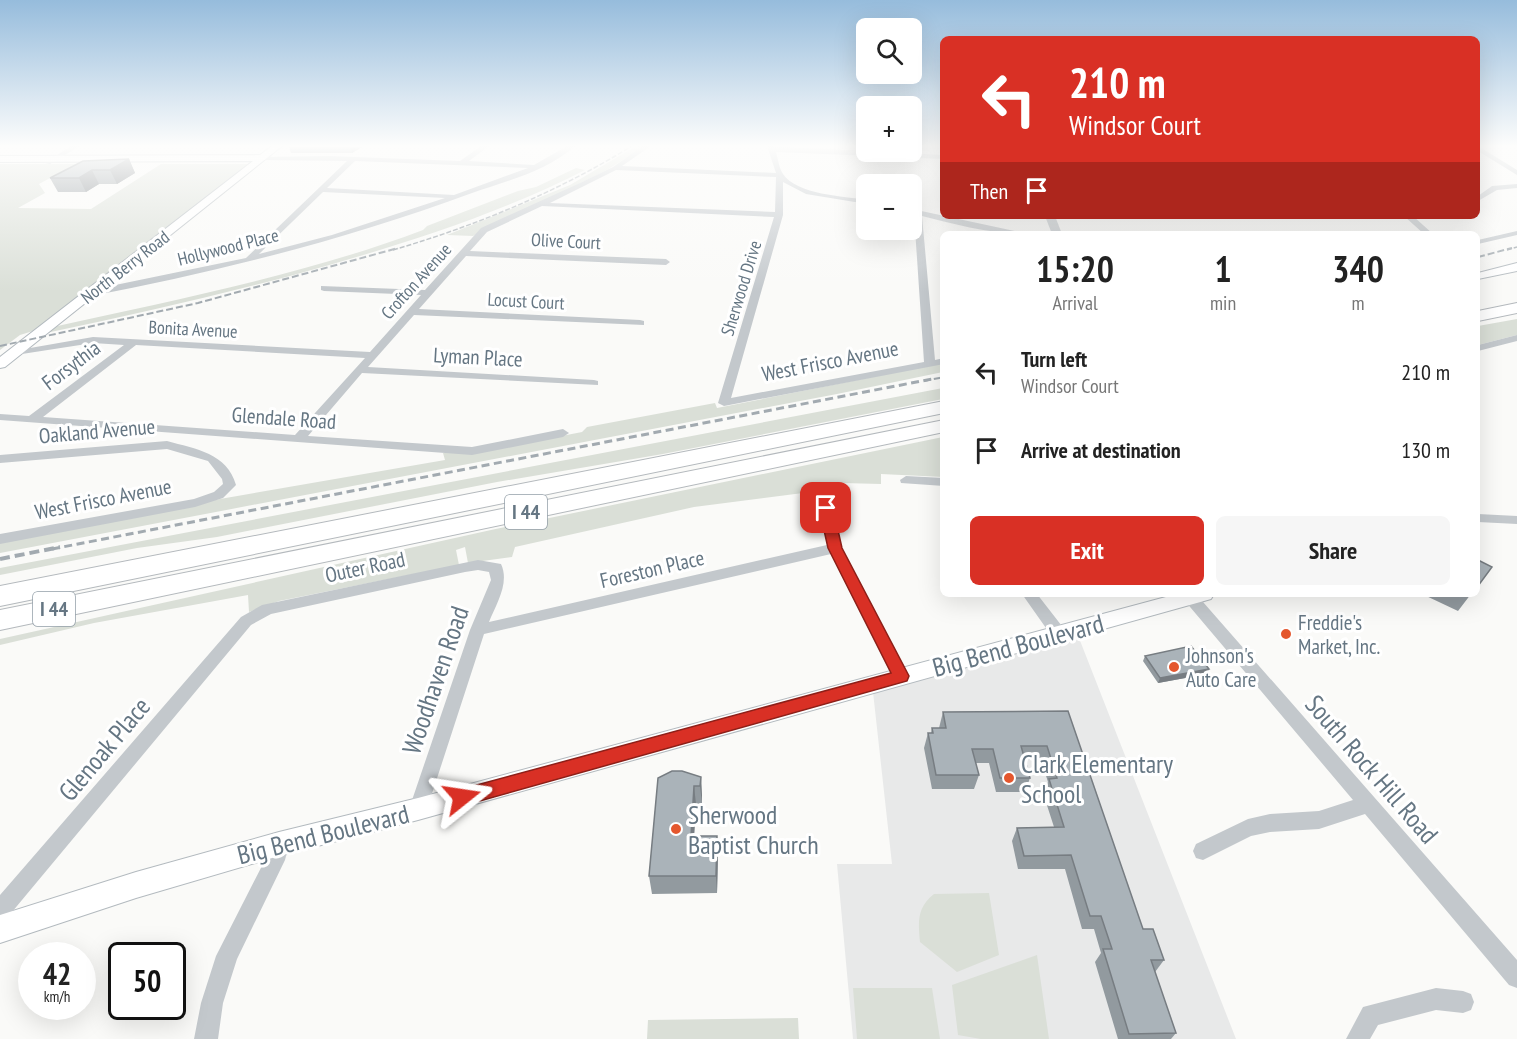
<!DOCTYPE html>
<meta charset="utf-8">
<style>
body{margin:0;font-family:"PT Sans Narrow",sans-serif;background:#f6f6f6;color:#222;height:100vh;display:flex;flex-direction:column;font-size:22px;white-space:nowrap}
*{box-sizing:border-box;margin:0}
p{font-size:20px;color:#767676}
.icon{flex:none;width:33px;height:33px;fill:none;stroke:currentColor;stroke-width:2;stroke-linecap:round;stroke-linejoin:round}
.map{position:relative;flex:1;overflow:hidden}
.drawer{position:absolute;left:940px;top:231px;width:540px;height:366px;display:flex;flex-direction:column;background:#fff;border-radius:9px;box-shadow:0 6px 24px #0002}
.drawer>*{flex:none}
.hud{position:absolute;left:940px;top:36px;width:540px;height:183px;border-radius:9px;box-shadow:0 6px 24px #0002;background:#d93025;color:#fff;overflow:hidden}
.fabs{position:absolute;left:856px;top:18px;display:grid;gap:12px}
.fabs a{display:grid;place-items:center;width:66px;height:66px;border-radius:9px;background:#fff;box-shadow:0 6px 24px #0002;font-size:30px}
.speed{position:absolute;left:18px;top:942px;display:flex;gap:12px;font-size:30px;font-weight:700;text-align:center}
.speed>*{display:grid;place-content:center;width:78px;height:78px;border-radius:50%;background:#fff;box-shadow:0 6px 24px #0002;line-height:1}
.speed small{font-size:15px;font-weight:400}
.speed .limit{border:3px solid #111;border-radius:9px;background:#fff;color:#111}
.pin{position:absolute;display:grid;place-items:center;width:51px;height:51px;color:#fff;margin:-26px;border-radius:12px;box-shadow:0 3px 9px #0006}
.me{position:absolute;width:66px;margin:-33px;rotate:75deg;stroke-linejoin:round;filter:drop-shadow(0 0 4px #0008)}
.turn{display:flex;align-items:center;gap:21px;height:126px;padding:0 30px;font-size:27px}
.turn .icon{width:78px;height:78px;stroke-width:2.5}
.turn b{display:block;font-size:42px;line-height:51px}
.then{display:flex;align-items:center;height:57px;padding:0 30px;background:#0003;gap:12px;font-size:22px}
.eta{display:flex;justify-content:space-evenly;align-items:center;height:102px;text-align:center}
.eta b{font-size:36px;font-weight:800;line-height:42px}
.cta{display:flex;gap:12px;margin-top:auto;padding:12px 30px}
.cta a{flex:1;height:69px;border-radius:9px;background:#d93025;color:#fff;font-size:24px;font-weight:800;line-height:69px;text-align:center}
.cta a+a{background:#f6f6f6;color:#222}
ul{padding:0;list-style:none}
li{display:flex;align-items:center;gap:18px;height:78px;padding:0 30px}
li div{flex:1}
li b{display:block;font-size:22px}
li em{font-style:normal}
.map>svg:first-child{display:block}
</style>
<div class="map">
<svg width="1517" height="1039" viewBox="0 0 1517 1039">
<rect width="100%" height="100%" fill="#fafaf8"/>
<path fill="#e8e9e9" d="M1079,638L1236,1039H853L837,864H892L873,692Z"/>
<path fill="#dadfd7" d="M636,146H645L607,170L473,236L447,235L570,185Z
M0,164H76L39,184L45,193L18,208L91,209L161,164H250L42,325L33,331L20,335L0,350Z
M576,168L585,170C491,218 391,248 290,276C209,297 128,316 46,333L53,327C175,300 307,274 423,230L427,226L518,191L536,187Z
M1517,319V335L1478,345V326Z
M943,363V372L837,394L0,553V542L220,499L445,460L443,453L485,451L582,432L587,427L715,403L717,408Z
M943,388V399L663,454L497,482L217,537L137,548L0,575V568Z
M943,437V477L881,474V484L842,483L834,489L694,507L515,547L512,557L468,563L465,547L456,550L459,565L279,601L249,612L248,595L94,623L0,645V639L491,530Z
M989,893L999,955L957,972L920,942C918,922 917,907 934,894Z
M1037,955L1049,1039H981L958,1035L952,985Z
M853,988H932L940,1039H857Z
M798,1018L799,1039H647L648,1020Z"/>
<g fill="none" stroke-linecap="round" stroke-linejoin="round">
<g stroke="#b3babf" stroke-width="2">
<path id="secondary" d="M272,146H282L5,367L0,368V357L253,161L0,162V156L260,155Z
M1517,263V271L1478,279V273Z
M1177,594H1214L1211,599L1204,601L418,820L279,856L136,898L0,943V915L136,872L279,832L418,798Z"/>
</g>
<g stroke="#b4b9bd" stroke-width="2">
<path id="motorway" d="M1517,303V313L1478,321V311Z
M944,401V413L0,606V586Z
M944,420V432L0,630V610Z"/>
</g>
<path fill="#c3c8cc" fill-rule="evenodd" d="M71,146H80L50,164L45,163Z
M481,146H489L469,161L534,165L567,146H575C547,171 507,181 472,193C348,239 221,271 91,296L86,293L91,290L246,258L347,161L263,160L261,157L329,156L460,161ZM355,161L528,168L454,195L327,188ZM323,192L445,198L332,235L259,254Z
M643,146H651L622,166L776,173L767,146L944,155V159L776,152C778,159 779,168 783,174C797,195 844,196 867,200V204L806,194L783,182V215L731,398L924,362L914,214L912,213V209L1028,234C992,234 957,225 922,216L935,360L944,358V364L724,406L718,403L774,217L542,206L487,232L470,251L666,259L670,262L666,265L466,256L419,309L640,320L644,321V325L414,315L368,367L594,380L598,381V385L362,373L308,436L472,447L563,429L569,433L563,437L472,455L0,420V414L29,416L124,345L93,343L9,356L8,354L13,351L93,337L370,352L421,295L324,291L321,290V286L425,290L481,228L580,183L613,167ZM616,170L776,177L775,212L550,203ZM136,345L365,358L295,435L43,417Z
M1478,146L1517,170V175L1478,151Z
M1517,184V188L1497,190L1478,201V196L1492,186Z
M1404,216H1413L1433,234H1424Z
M1517,231V235L1478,244V240Z
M1517,335V341L1478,351V345Z
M167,441C196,449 227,453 236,485L223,498L195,507L0,544V534L194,499L214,492L223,484L222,479L208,461L167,449L0,463V455Z
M906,476L944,478V486L901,483L900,480Z
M822,484L828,488L842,548L909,677L907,682L901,684L895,682L831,554L484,634L427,809L425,815L418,818L411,815L409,809L470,630L491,580L489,572L478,570L465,572L271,614L251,625L7,918L0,921V895L241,617L262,605L478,560L501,564C510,583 496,604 489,622L827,545L816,488Z
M1478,514L1517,516V524L1478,522Z
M1022,594H1037L1065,630L1067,634L1065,638L1059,640L1053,638Z
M1184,594H1196L1517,960V988L1509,985L1365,814L1319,829L1270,832L1251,836L1203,860L1196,858L1193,851L1196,844L1248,819L1270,814L1319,811L1353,800L1185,601L1183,597Z
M279,835L286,838L289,844L285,860L237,959L223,1003L218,1039H194L201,1003L216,956L266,858L272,838Z
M1436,988L1463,991L1471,994L1474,1002L1471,1010L1463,1013L1436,1010L1378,1025L1370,1039H1346L1363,1007Z"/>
<path fill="#c3c8cc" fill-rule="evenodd" d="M1045,216H1055L1062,234H1052Z"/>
<use href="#secondary" fill="#fff" fill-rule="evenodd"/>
<use href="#motorway" fill="#fff" fill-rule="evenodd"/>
<path stroke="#a2aab0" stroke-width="1.5" stroke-dasharray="5 2" stroke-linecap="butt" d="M393,250C478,225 557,192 632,146
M1507,250L1517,247"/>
<path stroke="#a2aab0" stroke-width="2" stroke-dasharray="7 3" stroke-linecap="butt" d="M1478,257L1512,248
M0,346L198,303L398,248
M924,381L944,377"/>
<path stroke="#a2aab0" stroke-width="3" stroke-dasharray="8 4.5" stroke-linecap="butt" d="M52,549L932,379"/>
<path stroke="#a2aab0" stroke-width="4" stroke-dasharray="10 5" stroke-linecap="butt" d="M0,559L60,547"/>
</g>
<path fill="#929a9f" d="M289,147H362L352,153H291Z
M129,159L135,173L117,184H99L86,192H58L50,178Z
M1422,594H1471L1458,611Z
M1145,656L1209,669L1207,674L1158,683L1143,661Z
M1068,711L1143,929L1164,960L1155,972L1176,1033L1171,1039H1118L1095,962L1101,953L1094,929H1082L1065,869H1018L1012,841L1017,828L1054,827L1043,793L1048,782L1041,760H1025L1030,778L1025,792H996L989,763H976L979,775L974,789H932L924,748L928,733H931L932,728H939L943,712Z
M701,777L702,804H696L694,836H717L718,854L717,893L652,894L649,876L658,778Z"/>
<path fill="#777d82" d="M350,147H362L352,153Z
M129,159L135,173L117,184L110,170Z
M92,170L99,184L86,192L79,178Z
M1209,669L1207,674L1158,683L1160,678Z
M701,777L702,796V804L700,786Z
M694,786L696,804L693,854L691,836Z
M717,836L718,854L717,893L716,876Z"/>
<path fill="#aab3b9" stroke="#777d82" stroke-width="1.5" d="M129,159L110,170H92L79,178H50L83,161Z
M1478,560L1492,567L1478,586Z
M1191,646L1209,669L1160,678L1145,656Z
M1068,711L1143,929H1153L1164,960H1151L1176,1033L1129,1034L1103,949H1112L1101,916H1090L1071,855L1024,856L1017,828L1064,827L1049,779L1057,778L1047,746H1021L1030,778H1000L993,749H972L979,775H936L928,733H933L932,728H946L943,712Z
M672,771H682L701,777L700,786H694L691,836H717L716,876H649L658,778Z"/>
<linearGradient id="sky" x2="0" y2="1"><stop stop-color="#96bcdc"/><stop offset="0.5" stop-color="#fdfdfc"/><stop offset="1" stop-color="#fdfdfc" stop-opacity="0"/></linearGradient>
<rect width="1517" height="292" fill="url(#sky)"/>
<path fill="#d93025" stroke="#8d1f18" stroke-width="1.5" d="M826,504L833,508L842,548L909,676L907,681L462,806L455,803L453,797L455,791L462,789L891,673L828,548L819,508Z"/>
<g fill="#e4572e" stroke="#fff" stroke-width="2">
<circle cx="1286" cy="634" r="6"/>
<circle cx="1174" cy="667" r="6"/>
<circle cx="1009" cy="778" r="6"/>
<circle cx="676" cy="829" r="6"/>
</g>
<g text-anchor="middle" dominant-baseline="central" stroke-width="6" stroke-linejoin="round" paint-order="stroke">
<g font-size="18" fill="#657683" stroke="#fff">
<text transform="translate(566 241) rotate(3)">Olive Court</text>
<text transform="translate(228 247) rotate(-14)">Hollywood Place</text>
<text transform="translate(125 267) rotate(-38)">North Berry Road</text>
<text transform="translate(416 281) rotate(-48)">Crofton Avenue</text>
<text transform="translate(741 288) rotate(-73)">Sherwood Drive</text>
<text transform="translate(526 301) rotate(3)">Locust Court</text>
<text transform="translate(193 329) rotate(3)">Bonita Avenue</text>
</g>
<g fill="#fff" stroke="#939fa8" stroke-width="1.5">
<rect x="505" y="495" width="42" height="34" rx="4.5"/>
<rect x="33" y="592" width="42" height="34" rx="4.5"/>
</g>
<g font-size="20" font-weight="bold" fill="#657683">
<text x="526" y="512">I 44</text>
<text x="54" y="609">I 44</text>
</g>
<g font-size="21" fill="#657683" stroke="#fff">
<text transform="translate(478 357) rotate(3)">Lyman Place</text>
<text transform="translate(830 361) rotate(-11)">West Frisco Avenue</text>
<text transform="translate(71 365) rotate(-37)">Forsythia</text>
<text transform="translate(284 418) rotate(4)">Glendale Road</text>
<text transform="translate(97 431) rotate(-5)">Oakland Avenue</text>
<text transform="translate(103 499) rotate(-11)">West Frisco Avenue</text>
<text transform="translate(365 567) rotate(-12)">Outer Road</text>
<text transform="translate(652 569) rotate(-13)">Foreston Place</text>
</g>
<g font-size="21" fill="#657683" stroke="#fff" text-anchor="start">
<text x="1298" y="622">Freddie's<tspan x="1298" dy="24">Market, Inc.</tspan></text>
<text x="1186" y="655">Johnson's<tspan x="1186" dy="24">Auto Care</tspan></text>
</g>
<g font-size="26" fill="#657683" stroke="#fff">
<text transform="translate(1018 645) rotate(-15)">Big Bend Boulevard</text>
<text transform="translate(435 680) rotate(-71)">Woodhaven Road</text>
<text transform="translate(104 749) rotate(-50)">Glenoak Place</text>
<text transform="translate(1372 769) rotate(49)">South Rock Hill Road</text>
<text transform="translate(323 834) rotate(-14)">Big Bend Boulevard</text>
</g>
<g font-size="26" fill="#657683" stroke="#fff" text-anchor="start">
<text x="1021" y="763">Clark Elementary<tspan x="1021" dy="30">School</tspan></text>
<text x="688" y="814">Sherwood<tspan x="688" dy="30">Baptist Church</tspan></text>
</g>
</g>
</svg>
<div class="fabs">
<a><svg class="icon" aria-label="search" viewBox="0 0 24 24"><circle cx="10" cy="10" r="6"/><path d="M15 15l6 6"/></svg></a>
<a>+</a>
<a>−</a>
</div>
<div class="speed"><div>42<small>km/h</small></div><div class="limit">50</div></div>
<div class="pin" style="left:826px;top:508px;background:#d93025"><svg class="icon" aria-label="arrive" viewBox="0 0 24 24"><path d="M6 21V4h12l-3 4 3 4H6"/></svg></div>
<svg class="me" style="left:462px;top:797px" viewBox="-20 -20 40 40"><path d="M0-17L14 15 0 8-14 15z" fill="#d93025" stroke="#fff" stroke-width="4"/></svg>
<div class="hud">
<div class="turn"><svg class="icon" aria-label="left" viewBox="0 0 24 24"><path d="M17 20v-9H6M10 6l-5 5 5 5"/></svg><div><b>210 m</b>Windsor Court</div></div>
<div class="then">Then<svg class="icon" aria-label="arrive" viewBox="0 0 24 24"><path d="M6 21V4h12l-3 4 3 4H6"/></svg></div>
</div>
<section class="drawer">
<div class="eta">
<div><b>15:20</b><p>Arrival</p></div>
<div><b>1</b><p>min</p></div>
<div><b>340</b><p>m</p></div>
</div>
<ul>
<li><svg class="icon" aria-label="left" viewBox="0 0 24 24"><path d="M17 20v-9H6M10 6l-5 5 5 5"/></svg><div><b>Turn left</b><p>Windsor Court</p></div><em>210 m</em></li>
<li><svg class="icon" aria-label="arrive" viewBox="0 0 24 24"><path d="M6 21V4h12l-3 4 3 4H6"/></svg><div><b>Arrive at destination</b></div><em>130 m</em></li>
</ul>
<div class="cta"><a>Exit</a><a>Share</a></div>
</section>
</div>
